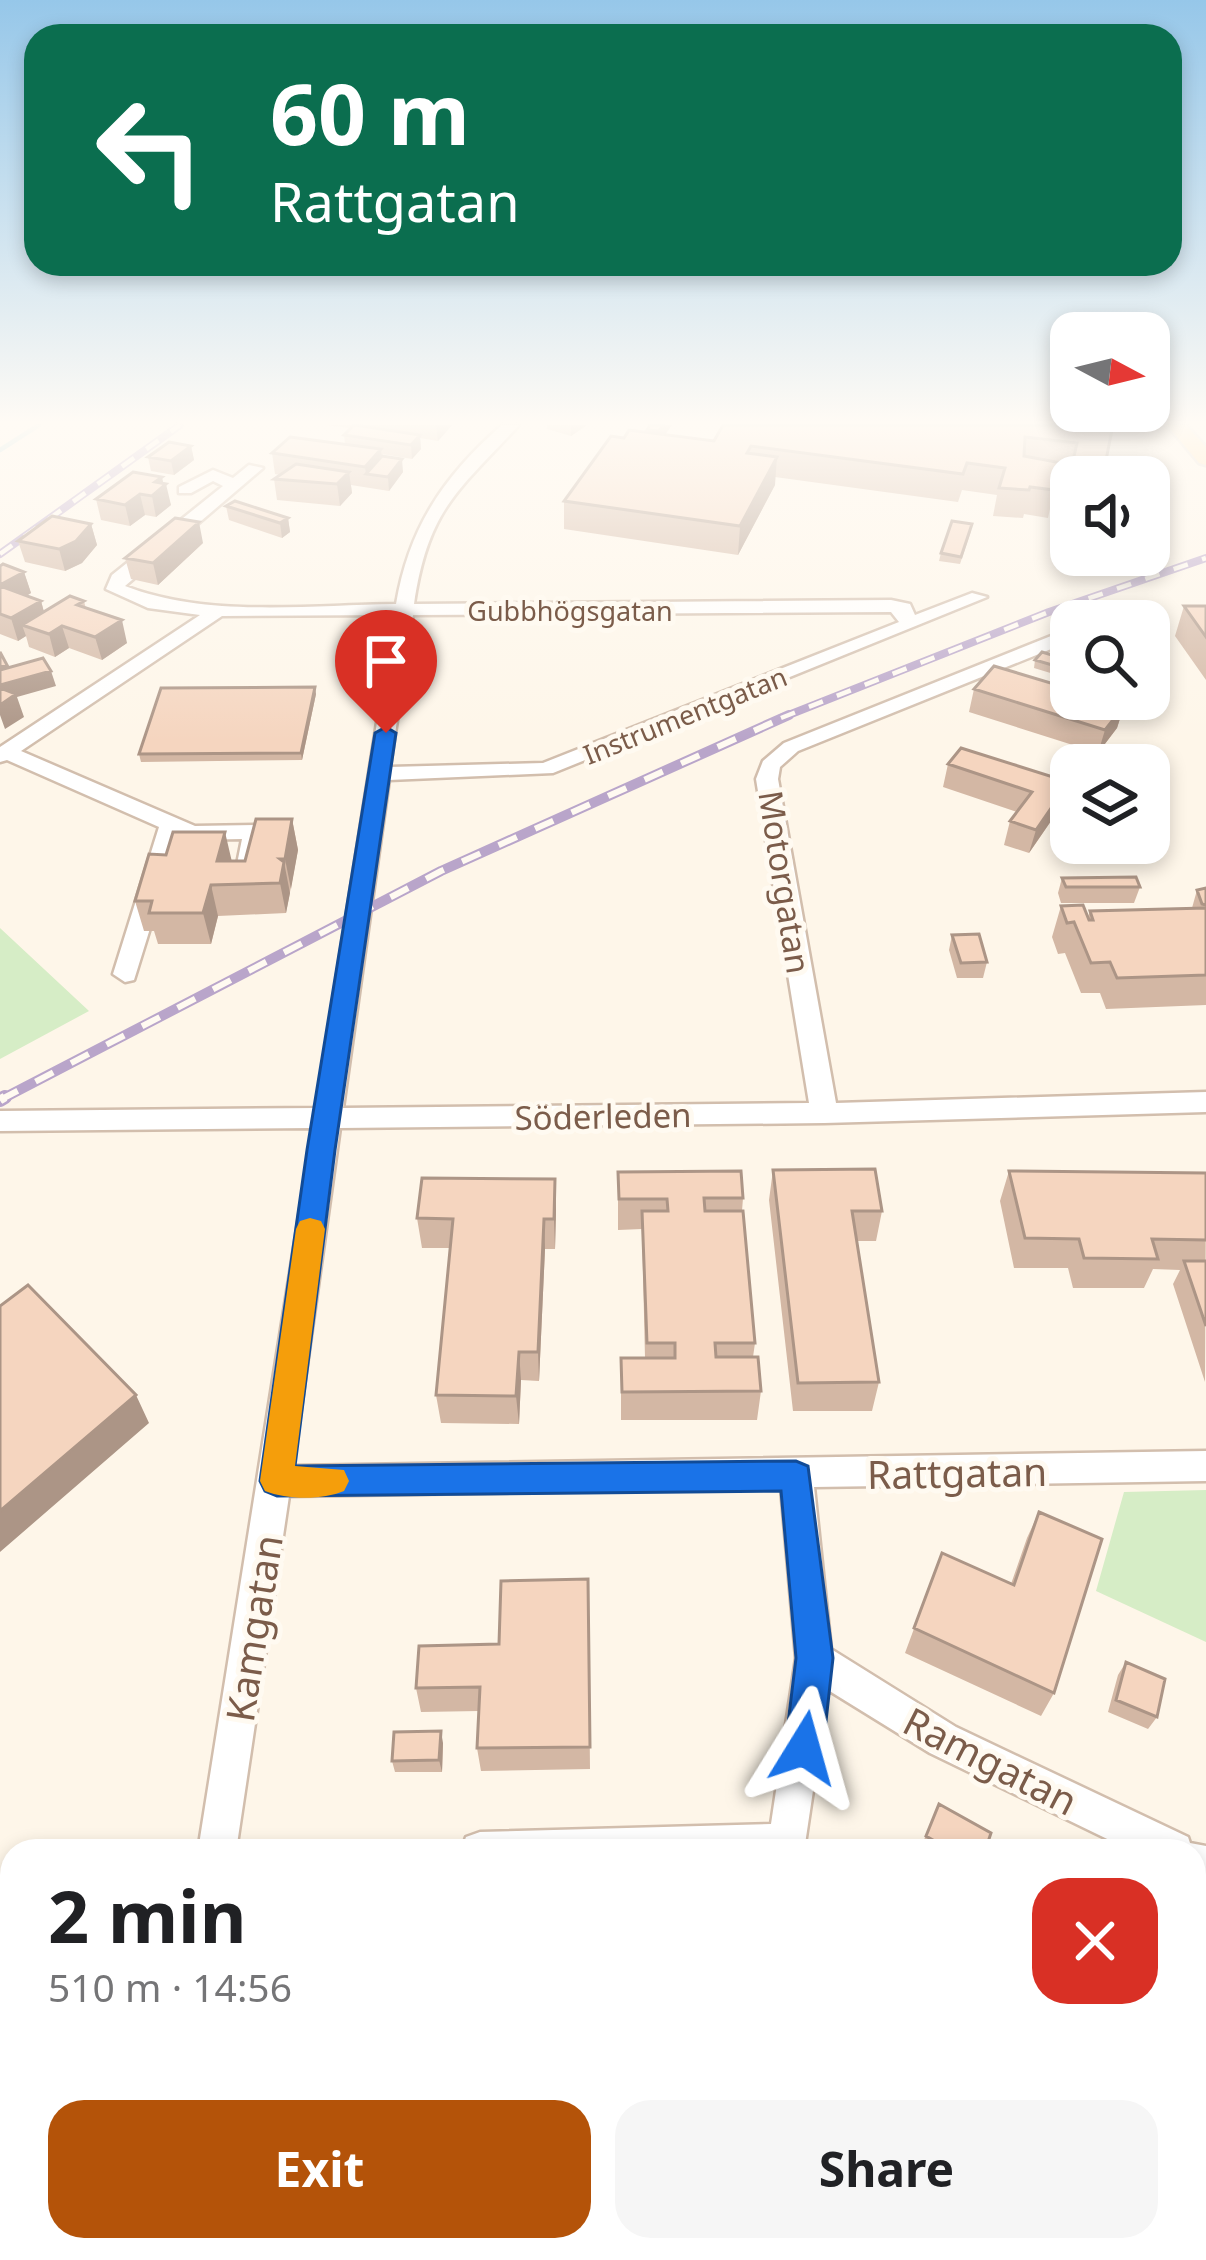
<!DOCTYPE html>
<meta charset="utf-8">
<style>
body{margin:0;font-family:"Noto Sans",sans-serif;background:#f6f6f6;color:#202124;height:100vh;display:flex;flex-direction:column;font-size:45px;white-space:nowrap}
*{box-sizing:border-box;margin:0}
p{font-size:39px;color:#757577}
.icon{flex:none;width:66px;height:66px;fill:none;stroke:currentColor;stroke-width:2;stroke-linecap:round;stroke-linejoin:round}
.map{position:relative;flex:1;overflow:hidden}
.sheet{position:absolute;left:0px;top:1839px;width:1206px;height:423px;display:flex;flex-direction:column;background:#fff;border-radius:36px 36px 0 0;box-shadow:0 6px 18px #0003}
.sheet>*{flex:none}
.banner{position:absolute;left:24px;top:24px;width:1158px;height:252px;border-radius:36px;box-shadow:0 6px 18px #0003;background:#0b6e4f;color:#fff;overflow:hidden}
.needle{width:78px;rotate:97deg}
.buttons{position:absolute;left:1050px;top:312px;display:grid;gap:24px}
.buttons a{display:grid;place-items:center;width:120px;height:120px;border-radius:24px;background:#fff;box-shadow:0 6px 18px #0003;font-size:60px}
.pin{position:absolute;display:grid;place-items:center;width:102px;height:102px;color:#fff;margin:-123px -51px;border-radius:50% 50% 50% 0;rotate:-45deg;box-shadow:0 0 12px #0007}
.pin .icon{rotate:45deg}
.me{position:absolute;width:132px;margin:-66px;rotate:8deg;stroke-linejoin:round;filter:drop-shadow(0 0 9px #0008)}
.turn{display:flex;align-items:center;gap:42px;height:252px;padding:0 48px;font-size:54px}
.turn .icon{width:156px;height:156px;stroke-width:2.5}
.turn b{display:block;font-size:84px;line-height:102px}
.round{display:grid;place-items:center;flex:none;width:126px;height:126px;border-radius:36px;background:#f6f6f6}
.summary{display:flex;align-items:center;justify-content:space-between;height:204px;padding:0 48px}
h1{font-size:72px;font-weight:700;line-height:90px}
.primary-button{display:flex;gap:24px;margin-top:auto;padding:24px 48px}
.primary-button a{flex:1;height:138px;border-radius:36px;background:#b45309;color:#fff;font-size:48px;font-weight:700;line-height:138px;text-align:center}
.primary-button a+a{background:#f6f6f6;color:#202124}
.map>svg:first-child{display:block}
</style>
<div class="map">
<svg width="1206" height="2260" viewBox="0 0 1206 2260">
<rect width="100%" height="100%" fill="#fef6e9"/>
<path fill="#d6edc6" d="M0,928L89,1011L0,1059Z
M1206,1490V1642L1096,1591L1124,1492Z"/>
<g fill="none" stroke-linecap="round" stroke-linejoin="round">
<path stroke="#a1d3dc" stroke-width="4.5" d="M0,450L39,425"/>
<g stroke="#d2bead" stroke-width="5">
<path id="minor" d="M502,425H519C458,491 428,509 414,604L891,600L910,604L915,615L972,593L987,597L553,773L389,780L343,1108L809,1103L756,779L763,761L784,743L1071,628V641L798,751L780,767L778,779L836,1103L1206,1092V1112L824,1123L340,1128L293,1466L1206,1451V1481L814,1487L831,1649L956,1727L1188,1837L1190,1843L1206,1846V1887L1194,1882V1851H1132L930,1753L828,1690L804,1851H461L466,1837L480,1832L771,1824L796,1658L781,1488L289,1496L236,1851H198L313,1128L0,1131V1111L316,1108L394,615L222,616L21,751L195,826L255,825L266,832L259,864L248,871L237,864L242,839L192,840L179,835L134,980L125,982L113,974L159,827L7,760L0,762V747L200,615L148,608L106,589L112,575L223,486L213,481L191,493H179V487L213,470L233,478L249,465L263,468L125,586C208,618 308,605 396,604C409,527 444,476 502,425ZM891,612L899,622L543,763L390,767L413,615Z
M134,2250H180L179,2260H133Z"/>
</g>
<g stroke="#ddd5d0" stroke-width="5">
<path id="major" d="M1167,425H1186L1206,447V465L1199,463Z"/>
</g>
<use href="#minor" fill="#fff" fill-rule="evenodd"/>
<use href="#major" fill="#ffdc9f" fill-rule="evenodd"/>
<g stroke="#b9a5ca" stroke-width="8">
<path id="rail-far2" d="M0,554L180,425
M781,718L1049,612L1206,558"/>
</g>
<g stroke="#b9a5ca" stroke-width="10">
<path id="rail-far1" d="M0,1100L441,871L789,715"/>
</g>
<g stroke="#b9a5ca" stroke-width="14">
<path id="rail" d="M0,1100L5,1097"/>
</g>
<use href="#rail-far2" stroke="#fffaf1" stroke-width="4.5" stroke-dasharray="15" stroke-linecap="butt"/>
<use href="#rail-far1" stroke="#fffaf1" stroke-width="6" stroke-dasharray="20" stroke-linecap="butt"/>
<use href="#rail" stroke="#fffaf1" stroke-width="9" stroke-dasharray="26" stroke-linecap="butt"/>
</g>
<path fill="#d3b7a4" d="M324,425H452L438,441L420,438L421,449L412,459L382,454L403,472L389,491L351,485L352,493L340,506L277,500L274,479L280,475L275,474L272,453L345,444L344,435L350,428Z
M547,425H587L571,436L547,429Z
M650,425H672L665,434L714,441L1087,425L1071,477V508L1051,504L1048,518L1024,514L1023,518L993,516L997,495L962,490L958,502L775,477V485L738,555L564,529V501L624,438L646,432Z
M191,446L194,460L174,475L151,471L148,457Z
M163,484L171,505L156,517L145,515L130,526L101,520L96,499Z
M226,506L288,518L290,532L282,538L229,520Z
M91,524L97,545L82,563L65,571L25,562L18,541Z
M971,531L960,564L939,561L941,553Z
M203,543L158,585L131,579L125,558Z
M0,566L24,572L31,593L26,596L41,601L44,612L84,601L86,609L127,643L102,660L69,648L55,657L29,647L26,636L18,641L0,634Z
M1184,606H1206V680L1175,636Z
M1071,658V686L1063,684Z
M1065,659L1063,667L1057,675L1034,668L1035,660Z
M974,689L1124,706L1117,728L1098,753L969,712Z
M316,694L302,760L141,762L139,754Z
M1116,699H1137L1134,704Z
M948,764L1069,782L1062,805L1029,853L1004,845L1010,821L1017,812L943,787Z
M292,819L298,850L286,913L218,916L211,944H158L154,931H144L135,901L232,861H245Z
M1062,878L1140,887L1134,903H1061L1058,893Z
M1206,888V1005L1106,1009L1100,993H1081L1065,953L1058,954L1052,937L1061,906L1088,917L1090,911L1192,908L1197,890Z
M952,935L987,962L983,978H957L949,950Z
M773,1170L882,1211L876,1241H857L879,1382L872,1411H793L769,1200Z
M1009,1171L1206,1173L1205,1382L1173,1284L1180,1270L1153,1269L1144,1288H1073L1068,1268H1014L1000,1201Z
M618,1172L743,1198L742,1211L755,1343L753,1357L761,1391L757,1420H621V1358H645L642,1229L618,1230Z
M556,1209L555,1249H545L539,1381L521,1380L519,1424L441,1423L436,1395L450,1248H422L417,1218Z
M1039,1512L1054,1693L1041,1716L905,1653L942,1553L1011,1584L1027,1538Z
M588,1579L590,1769L481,1771L477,1748L479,1711L421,1712L416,1688L499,1644Z
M1126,1662L1157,1717L1148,1729L1108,1712L1118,1675Z
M443,1743L442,1772H395L392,1761Z
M939,1804L985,1851H928L921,1847Z
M1194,2066L1206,2072V2260H1184L1167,2250H1194Z"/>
<path fill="#ac9586" d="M436,425H452L438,441Z
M571,425H587L571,436Z
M663,425H672L658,445L659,431Z
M420,435L421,449L412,459L411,445Z
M191,446L194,460L174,475L171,461Z
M381,449L383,470L366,474L365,467Z
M777,457L775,485L738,555L740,526Z
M402,459L403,472L389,491L388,477Z
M349,472L352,493L340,506L337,484Z
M162,477L164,486L166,484L171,505L156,517L152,496L155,482Z
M140,494L145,515L130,526L125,505Z
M288,518L290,532L282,538L280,523Z
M199,522L203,543L158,585L153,563Z
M91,524L97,545L82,563L65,571L59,549Z
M24,572L31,593L6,608L0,585Z
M41,601L47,623L22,625L26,636L18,641L11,618Z
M122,620L127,643L102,660L95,637Z
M62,626L69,648L55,657L49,634Z
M51,671L56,686L17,697L24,717L5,729L0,715V685Z
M315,687L316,694L302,760L301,753Z
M1124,706L1117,728L1098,753L1105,730Z
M1069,782L1062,805L1029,853L1036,830Z
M292,819L298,850L291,889L285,859Z
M225,832L232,862L217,861Z
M284,862L290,893L286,913L280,883Z
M211,885L218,916L211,944L203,913Z
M555,1179L556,1209L555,1249L554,1219Z
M544,1219L545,1249L539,1381L538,1352Z
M519,1352L521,1380L519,1424L516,1396Z
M136,1395L149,1423L0,1552V1511Z
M441,1731L443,1743L442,1772L439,1760Z"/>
<path fill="#f5d5bf" stroke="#ac9586" stroke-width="3" fill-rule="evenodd" d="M354,425H355L420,435L411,445L344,435Z
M650,425H663L659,431L647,430Z
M723,425H1087L1086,427L1112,430L1104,470L1129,473L1128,477H1071V479L1058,476L1054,490L1030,487L1029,490L999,488L1005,468L967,463L963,474L751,446L747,453L777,457L740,526L564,501L611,436L624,438L629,430L714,441ZM1025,437L1077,443L1072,465L1024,456Z
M290,437L381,449L365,467L272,453Z
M169,442L191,446L171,461L148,457Z
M382,456L402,459L388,477L366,474Z
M296,464L349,472L337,484L274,479Z
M133,472L162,477L155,482L166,484L152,496L140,494L125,505L96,499Z
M235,501L288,518L280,523L226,506Z
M52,516L91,524L76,541L59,549L18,541Z
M175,518L199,522L153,563L125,558Z
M952,521L972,524L961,557L941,553Z
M3,564L24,572L0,585V566Z
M0,586L41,601L11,618L0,614Z
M70,596L84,601L77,605L122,620L95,637L62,626L49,634L22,625Z
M1184,606H1206V637Z
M0,652L7,665L0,667Z
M1042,652L1065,659L1059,667L1035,660Z
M43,658L51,671L0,685V670Z
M994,666L1071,689V699H1102L1124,706L1105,730L974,689Z
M315,687L301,753L139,754L161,688Z
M0,688L16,694L0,705Z
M961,748L1069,782L1036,830L1010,821L1032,792L948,764Z
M256,819H292L285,859H280L284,862L280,883L211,885L203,913H149L152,901H135L149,854L166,855L173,832H225L217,861H245Z
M1136,877L1140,887H1066L1062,878Z
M1206,888V905L1202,904L1197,890Z
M1083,905L1089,920H1093L1090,911L1206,908V975L1117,978L1110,962L1091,963L1074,922L1067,923L1061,906Z
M979,934L987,962L961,963L952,935Z
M875,1169L882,1211H852L879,1382L798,1383L773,1170Z
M741,1171L743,1198H704L705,1211H743L755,1343H715L716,1357H758L761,1391L622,1392L621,1358H675V1343H647L642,1211H668L667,1199H619L618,1172Z
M1009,1171L1206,1173V1240L1152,1239L1158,1259L1084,1258L1079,1239L1025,1238Z
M422,1178L555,1179L554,1219H544L538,1352H519L516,1396L436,1395L453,1219L417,1218Z
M1184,1261H1206V1326Z
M28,1285L136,1395L0,1511V1306Z
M1039,1512L1102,1539L1054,1693L914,1628L942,1553L1014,1585Z
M588,1579L590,1747L477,1748L480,1687L416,1688L419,1646L499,1644L501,1581Z
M1126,1662L1165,1679L1157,1717L1116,1700Z
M441,1731L439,1760L392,1761L394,1732Z
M939,1804L991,1833L985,1851H952L926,1836Z
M1194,2066L1206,2072V2252L1194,2245Z"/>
<linearGradient id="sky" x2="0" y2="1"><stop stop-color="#96c7e9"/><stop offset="0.57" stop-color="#fffbf5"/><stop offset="1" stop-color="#fffbf5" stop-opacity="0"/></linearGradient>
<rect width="1206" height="741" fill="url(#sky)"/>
<path fill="#1a73e8" stroke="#114b97" stroke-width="3" d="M386,727L396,733L335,1150L295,1466L796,1461L808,1466L833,1658L823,1748L817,1761L804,1767L791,1761L785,1748L796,1658L781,1491L277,1496L265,1491L260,1481L307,1150L375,733Z"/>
<path fill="#f59e0b" d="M310,1218L321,1221L325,1229L295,1466L344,1470L349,1481L344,1491C323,1500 287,1500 265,1491L260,1481L296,1229L300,1221Z"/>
<g text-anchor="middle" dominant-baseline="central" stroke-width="10" stroke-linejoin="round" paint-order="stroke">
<g font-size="27" fill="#7b5c4a" stroke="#fffaf1">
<text x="570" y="610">Gubbhögsgatan</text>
<text transform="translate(685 715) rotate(-22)">Instrumentgatan</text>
</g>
<g font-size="33" fill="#7b5c4a" stroke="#fffaf1">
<text transform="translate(785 882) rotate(81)">Motorgatan</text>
<text transform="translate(603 1116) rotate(-1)">Söderleden</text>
</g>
<g font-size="39" fill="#7b5c4a" stroke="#fffaf1">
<text transform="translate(957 1472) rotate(-1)">Rattgatan</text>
<text transform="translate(253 1628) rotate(-81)">Kamgatan</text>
<text transform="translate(991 1760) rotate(27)">Ramgatan</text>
</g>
</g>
</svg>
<div class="buttons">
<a><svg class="needle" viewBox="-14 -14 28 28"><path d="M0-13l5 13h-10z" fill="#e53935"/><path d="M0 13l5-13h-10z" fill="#757577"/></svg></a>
<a><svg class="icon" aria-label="sound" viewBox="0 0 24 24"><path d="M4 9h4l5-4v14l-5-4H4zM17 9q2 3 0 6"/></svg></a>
<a><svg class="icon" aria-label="search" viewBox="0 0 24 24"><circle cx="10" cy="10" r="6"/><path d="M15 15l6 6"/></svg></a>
<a><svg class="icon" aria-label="layers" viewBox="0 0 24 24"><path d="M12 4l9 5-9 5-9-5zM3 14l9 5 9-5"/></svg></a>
</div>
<div class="pin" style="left:386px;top:733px;background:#d93025"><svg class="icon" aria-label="arrive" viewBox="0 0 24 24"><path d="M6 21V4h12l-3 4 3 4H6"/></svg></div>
<svg class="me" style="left:804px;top:1748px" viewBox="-20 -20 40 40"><path d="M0-17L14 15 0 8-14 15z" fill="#1a73e8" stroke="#fff" stroke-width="4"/></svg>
<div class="banner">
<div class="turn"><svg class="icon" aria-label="left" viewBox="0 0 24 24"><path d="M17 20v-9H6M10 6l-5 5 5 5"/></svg><div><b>60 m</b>Rattgatan</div></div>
</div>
<section class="sheet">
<div class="summary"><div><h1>2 min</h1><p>510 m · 14:56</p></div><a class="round" style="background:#d93025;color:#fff"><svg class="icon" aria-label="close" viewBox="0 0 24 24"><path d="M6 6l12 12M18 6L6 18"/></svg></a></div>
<div class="primary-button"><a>Exit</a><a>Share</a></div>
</section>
</div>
